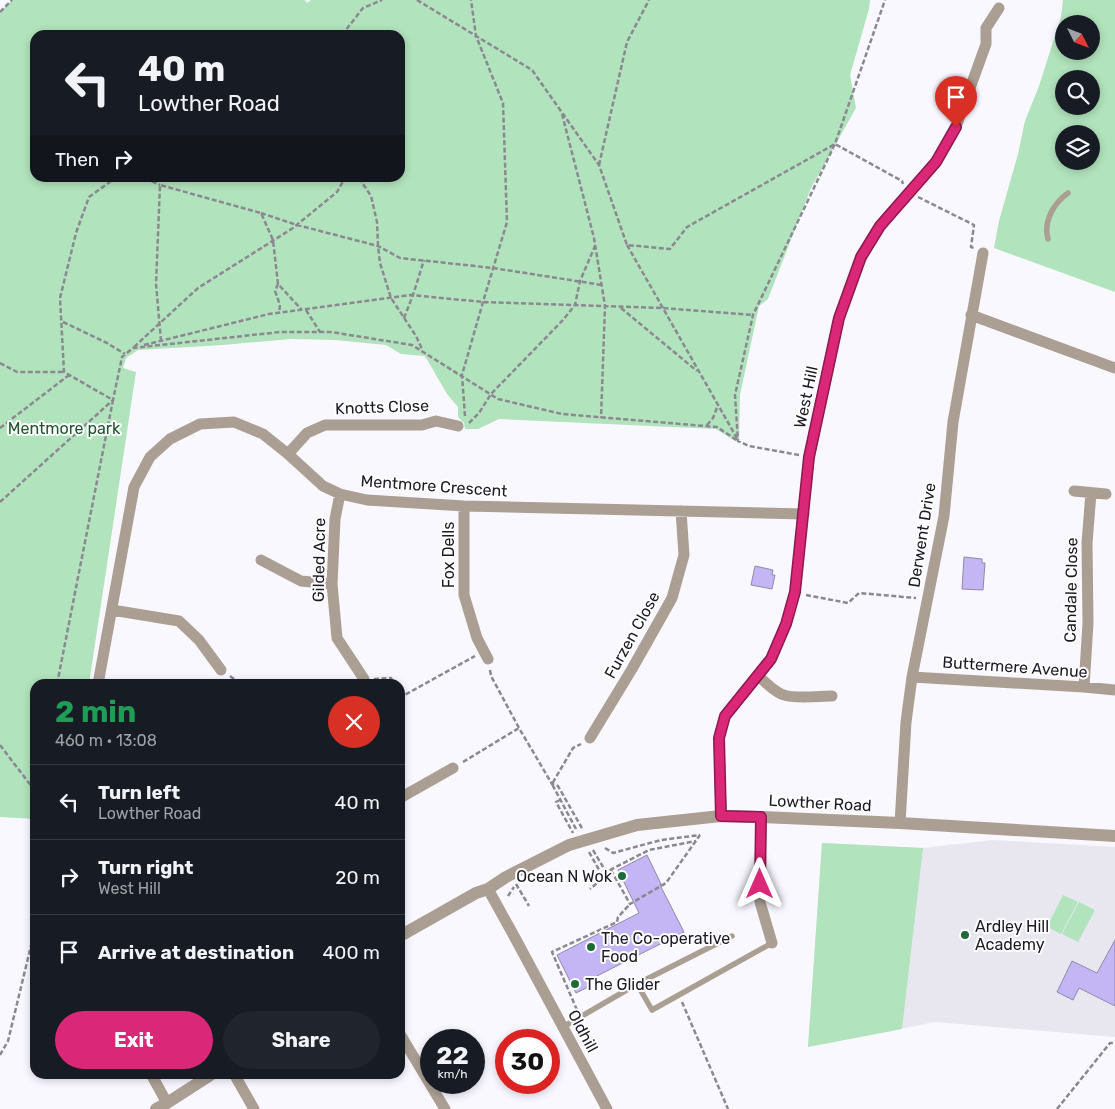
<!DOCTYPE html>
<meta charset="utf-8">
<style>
body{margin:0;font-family:Rubik,sans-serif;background:#20242c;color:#f1f3f6;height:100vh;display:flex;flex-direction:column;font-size:19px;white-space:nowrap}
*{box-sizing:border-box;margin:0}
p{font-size:16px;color:#9ea1a6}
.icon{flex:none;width:28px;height:28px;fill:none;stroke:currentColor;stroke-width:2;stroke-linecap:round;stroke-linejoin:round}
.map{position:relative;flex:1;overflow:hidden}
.sheet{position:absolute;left:30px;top:679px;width:375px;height:400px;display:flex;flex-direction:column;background:#171b24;border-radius:15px;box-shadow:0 2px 8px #0003}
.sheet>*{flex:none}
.hud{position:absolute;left:30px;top:30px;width:375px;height:152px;border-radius:15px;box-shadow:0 2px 8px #0003;background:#171b24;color:#f1f3f6;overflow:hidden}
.needle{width:32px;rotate:132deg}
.tools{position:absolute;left:1055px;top:15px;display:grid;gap:10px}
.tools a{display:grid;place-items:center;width:45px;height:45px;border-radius:50%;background:#171b24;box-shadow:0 2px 8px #0003;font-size:25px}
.speed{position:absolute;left:420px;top:1029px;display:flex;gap:10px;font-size:25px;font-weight:700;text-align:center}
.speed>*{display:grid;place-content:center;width:65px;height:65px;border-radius:50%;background:#171b24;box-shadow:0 2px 8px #0003;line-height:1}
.speed small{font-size:12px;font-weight:400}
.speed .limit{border:8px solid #d22;background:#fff;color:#111}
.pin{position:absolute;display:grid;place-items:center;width:42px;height:42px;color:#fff;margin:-51px -21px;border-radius:50% 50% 50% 0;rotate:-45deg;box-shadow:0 0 5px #0007}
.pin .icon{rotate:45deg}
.me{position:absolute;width:55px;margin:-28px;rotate:0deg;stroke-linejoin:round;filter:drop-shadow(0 0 4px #0008)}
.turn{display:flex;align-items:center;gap:18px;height:105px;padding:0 25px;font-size:22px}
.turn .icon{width:65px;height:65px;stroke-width:2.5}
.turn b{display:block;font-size:35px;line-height:42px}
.then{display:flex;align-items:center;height:48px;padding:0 25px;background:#0003;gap:10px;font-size:19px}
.round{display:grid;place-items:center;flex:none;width:52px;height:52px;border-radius:26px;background:#20242c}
.headline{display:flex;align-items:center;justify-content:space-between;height:85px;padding:0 25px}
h1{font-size:30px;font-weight:700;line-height:38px;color:#1e9e55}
.primary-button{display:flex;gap:10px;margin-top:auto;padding:10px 25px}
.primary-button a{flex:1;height:58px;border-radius:30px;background:#db2777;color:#fff;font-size:20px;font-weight:700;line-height:58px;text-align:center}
.primary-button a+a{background:#20242c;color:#f1f3f6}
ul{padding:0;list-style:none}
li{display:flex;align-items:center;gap:15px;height:75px;padding:0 25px;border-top:1px solid #363941}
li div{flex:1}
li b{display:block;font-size:19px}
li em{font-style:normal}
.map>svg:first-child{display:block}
</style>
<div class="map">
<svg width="1115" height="1109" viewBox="0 0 1115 1109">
<rect width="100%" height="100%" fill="#f9f7ff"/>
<path fill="#e8e7f0" d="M992,840L1115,847V1037L935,1022L808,1047L822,843L923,848Z"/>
<path fill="#b1e3bc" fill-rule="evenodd" d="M12,0H305L307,3L311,0H870L869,9L850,75L856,108L811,188L768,299L759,306L740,395L739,439L735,441L716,429L499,419L478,429H465L464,423L458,417V407L447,394L425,356L401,354L386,345L335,340L291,339L223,345L138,350L126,358L123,368L136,372L89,684H35V819L0,817V12ZM35,35H400V178H35Z
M1063,0H1115V292L994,248L999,221L1018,154L1025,121L1039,86L1061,17ZM1064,24H1091V51H1064ZM1064,79H1091V106H1064ZM1064,134H1091V161H1064Z
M822,843L923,848L902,1029L808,1047Z
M1063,895L1078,902L1061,934L1047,927Z
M1079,902L1095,910L1078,942L1062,934Z"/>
<path fill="#c4b6f4" stroke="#9089a9" d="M964,557L982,559V563H985L983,590L962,589Z
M755,566L773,570L772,575H775L772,589L751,585Z
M647,855L661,884L660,885L684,932L587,981L590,986L576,993L557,955L639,913L618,870Z
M1115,940V1006L1079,988L1073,1000L1057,992L1072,961L1097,973Z"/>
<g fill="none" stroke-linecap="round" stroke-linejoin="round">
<path stroke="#8b8893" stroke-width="2.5" stroke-dasharray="5 2.5" stroke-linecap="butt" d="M417,0L532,70L599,165L627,245L670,249L687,227L835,144L902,181L903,184
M0,12L12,0
M342,35L363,8L382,0
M562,114L594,238L605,306L601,418
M599,165L627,42L649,0
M145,178L160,185
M359,178L371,196L377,222L378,246L380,263L391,298L416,336L422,349
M918,197L974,225L971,247L974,248
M261,213L297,225L378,246L400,258L493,268L602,285
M627,245L738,440
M278,284L275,291L280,305L279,313
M621,308L697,371
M306,310L320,332
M404,318L413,295L424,260
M63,322L107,343L125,354
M161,341L156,284L160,185L261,213L273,240L278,284L301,309
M144,345L269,314L411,295L483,302L662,308L753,315
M134,347L198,288L293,228L337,192L345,178
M0,363L17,372H64
M465,416L462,375L483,302L507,222L503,103L476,36L471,0
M469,423L479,413L491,394L563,320L575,305L580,281L595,246
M707,425L713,418L718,405
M0,428L69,375
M799,455L749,446L738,441L735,395L753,315L835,144L885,0
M0,502L113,400L122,357L133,348L280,332H331L412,345L498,399L562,414L717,427L738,441
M806,595L848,603L859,593L916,598
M490,670L491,676L519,728L552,784L558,786L583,830
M230,676L241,684
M374,679L391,678L394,684
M57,684L113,400L64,372L60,298L76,233L89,197L114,179L119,178
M400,695L401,697L475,656
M0,745L35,791
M463,762L519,728
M560,800L556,802L573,833
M576,829L552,784L573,748L581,744
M605,848L613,853L661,840L700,835
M593,850L606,872
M589,852L602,875V879L590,889
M611,870L630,904L666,883L700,835
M602,879L608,875L606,872L649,850L696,841
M516,884L529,906
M508,896L514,887
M682,1002L728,1109
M577,1010L552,952L617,922L618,917L630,904
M0,1055L8,1041L35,929
M1057,1109L1110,1043H1115"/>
<path stroke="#ab9e93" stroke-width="5.5" d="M1048,239C1043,221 1054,203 1068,193
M637,984L732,936
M563,1027L637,984L652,1010L772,943"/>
<path stroke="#ab9e93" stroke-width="11" d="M971,315L1115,368
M288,454L307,433L325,425H422L436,421L458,426
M1074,491L1106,494
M340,494L335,519L332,584L337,638L364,679
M464,506V595L477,638L488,659
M261,560L301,581L332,584
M112,610L179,621L199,640L221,670
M758,676C766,682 774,692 784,695C794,699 820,696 832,696
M912,677L1084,687L1115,690
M98,684L134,487L150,457L170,439L200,424L234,422L263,434L288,454L323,486L340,494L367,500L464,506L804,514
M1084,687L1088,623L1087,543L1091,493
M590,738L632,669L672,598L684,555L681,511
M400,798L453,768
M721,816L719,738L725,716L771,659L786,624L795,592L809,457L839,318L861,257L880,226L936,162L956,127L986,44V28L999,8
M761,817L760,902L772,943
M900,823L906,722L912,677L944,516L953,422L983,253
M488,889L514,936L607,1109
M400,1034L445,1109
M151,1074L167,1103
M234,1074L254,1109"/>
<path stroke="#ab9e93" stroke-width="12" d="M400,936L476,893L488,889L506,877L569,845L637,825L721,816L761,817L900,823L1115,836
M156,1109L167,1103L212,1074"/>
</g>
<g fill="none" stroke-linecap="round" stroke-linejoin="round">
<g stroke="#8e194d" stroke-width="12">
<path id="route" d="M760,884L761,817L721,816L719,738L725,716L771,659L786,624L795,592L809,457L839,318L861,257L880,226L936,162L956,127"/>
</g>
<use href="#route" stroke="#db2777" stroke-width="9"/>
</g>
<g fill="#1e6a39" stroke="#fff" stroke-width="2">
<circle cx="622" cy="876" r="5"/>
<circle cx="965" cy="935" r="5"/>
<circle cx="591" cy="947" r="5"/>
<circle cx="575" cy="984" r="5"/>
</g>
<g text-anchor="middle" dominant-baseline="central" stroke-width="4" stroke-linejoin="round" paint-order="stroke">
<g font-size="16" fill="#1c1926" stroke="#fff">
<text transform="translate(806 397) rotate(-78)">West Hill</text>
<text transform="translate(382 407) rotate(-2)">Knotts Close</text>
<text transform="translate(434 486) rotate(4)">Mentmore Crescent</text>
<text transform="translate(922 535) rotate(-81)">Derwent Drive</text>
<text transform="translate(448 555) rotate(-90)">Fox Dells</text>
<text transform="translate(319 560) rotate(-89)">Gilded Acre</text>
<text transform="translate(1071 590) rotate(-89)">Candale Close</text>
<text transform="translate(632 635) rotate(-61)">Furzen Close</text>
<text transform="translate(1015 667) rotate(4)">Buttermere Avenue</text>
<text transform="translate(820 803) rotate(3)">Lowther Road</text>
<text transform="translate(583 1031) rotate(62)">Oldhill</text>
</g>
<g font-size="16" fill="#1e532e" stroke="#fff">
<text x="64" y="428">Mentmore park</text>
</g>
<g font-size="16" fill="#1c1926" stroke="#fff" text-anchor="start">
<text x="612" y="876" text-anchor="end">Ocean N Wok</text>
<text x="975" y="926">Ardley Hill<tspan x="975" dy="18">Academy</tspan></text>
<text x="601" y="938">The Co-operative<tspan x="601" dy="18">Food</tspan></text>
<text x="585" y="984">The Glider</text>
</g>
</g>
</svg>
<div class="tools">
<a><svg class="needle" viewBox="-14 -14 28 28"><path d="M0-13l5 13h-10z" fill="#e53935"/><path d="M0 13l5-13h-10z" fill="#9ea1a6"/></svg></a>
<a><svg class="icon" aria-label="search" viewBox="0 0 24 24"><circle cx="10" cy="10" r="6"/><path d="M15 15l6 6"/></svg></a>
<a><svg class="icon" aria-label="layers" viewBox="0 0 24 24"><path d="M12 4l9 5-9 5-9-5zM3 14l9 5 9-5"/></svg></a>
</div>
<div class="speed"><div>22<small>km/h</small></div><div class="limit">30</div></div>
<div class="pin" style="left:956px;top:127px;background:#d93025"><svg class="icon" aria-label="arrive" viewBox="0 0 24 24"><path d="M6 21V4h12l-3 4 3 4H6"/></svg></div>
<svg class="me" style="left:760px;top:884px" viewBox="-20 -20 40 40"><path d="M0-17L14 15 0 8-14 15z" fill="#db2777" stroke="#fff" stroke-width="4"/></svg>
<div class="hud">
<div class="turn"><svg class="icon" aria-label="left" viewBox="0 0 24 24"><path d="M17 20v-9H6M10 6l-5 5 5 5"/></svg><div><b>40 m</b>Lowther Road</div></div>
<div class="then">Then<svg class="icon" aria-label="right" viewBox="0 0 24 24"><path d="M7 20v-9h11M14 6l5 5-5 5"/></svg></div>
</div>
<section class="sheet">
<div class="headline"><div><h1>2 min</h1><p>460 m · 13:08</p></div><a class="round" style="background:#d93025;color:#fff"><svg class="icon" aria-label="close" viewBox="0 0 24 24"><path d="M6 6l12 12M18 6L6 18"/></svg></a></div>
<ul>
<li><svg class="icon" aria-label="left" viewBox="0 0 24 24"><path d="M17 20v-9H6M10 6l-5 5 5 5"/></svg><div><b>Turn left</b><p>Lowther Road</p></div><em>40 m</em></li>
<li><svg class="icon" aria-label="right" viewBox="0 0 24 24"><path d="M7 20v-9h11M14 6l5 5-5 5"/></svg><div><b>Turn right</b><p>West Hill</p></div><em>20 m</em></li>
<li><svg class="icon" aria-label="arrive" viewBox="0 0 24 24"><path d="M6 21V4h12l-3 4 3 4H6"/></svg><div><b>Arrive at destination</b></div><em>400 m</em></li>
</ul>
<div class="primary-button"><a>Exit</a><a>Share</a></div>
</section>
</div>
